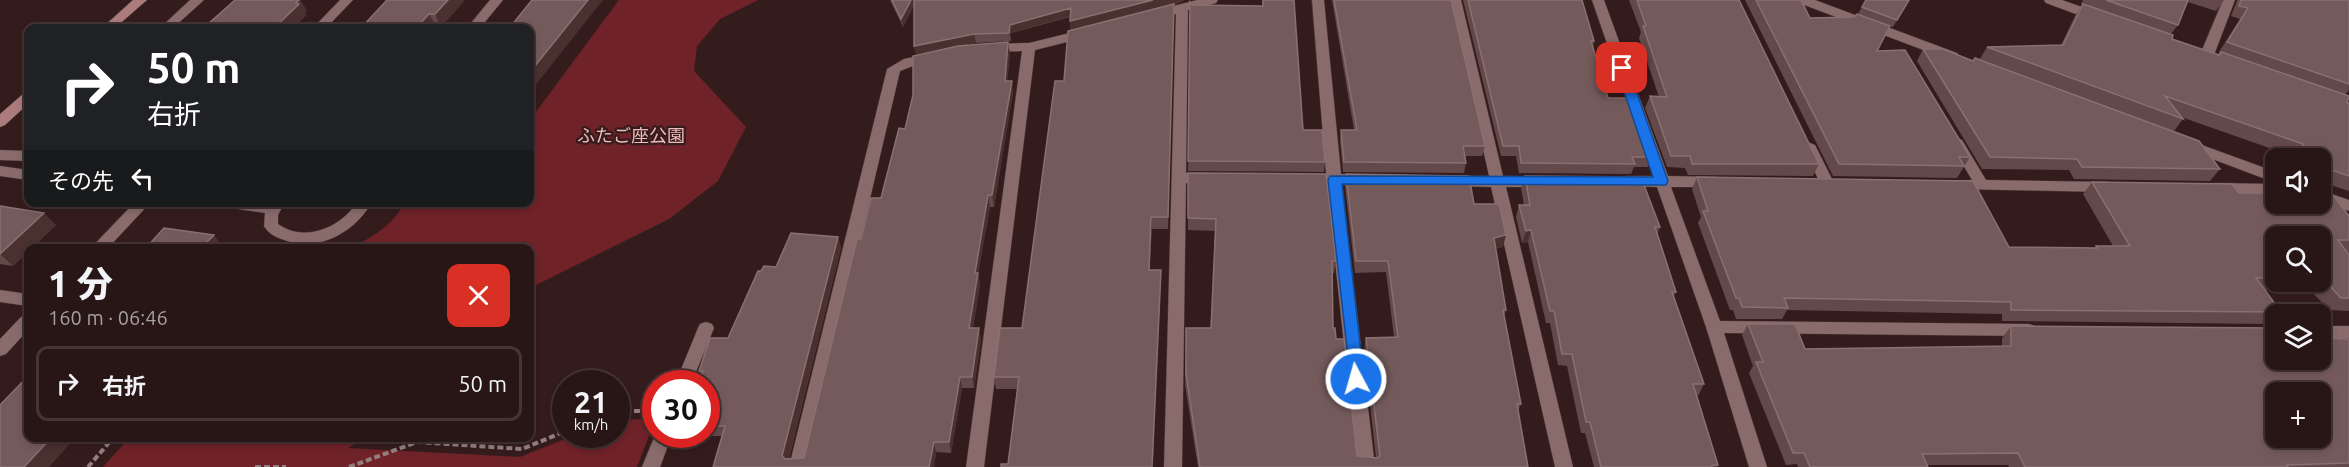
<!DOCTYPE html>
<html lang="ja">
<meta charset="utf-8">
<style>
body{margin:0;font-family:Ubuntu,"Noto Sans JP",sans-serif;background:#342222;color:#f1f3f6;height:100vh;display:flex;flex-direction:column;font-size:22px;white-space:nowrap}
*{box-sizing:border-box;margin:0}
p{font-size:20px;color:#a59fa0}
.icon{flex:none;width:33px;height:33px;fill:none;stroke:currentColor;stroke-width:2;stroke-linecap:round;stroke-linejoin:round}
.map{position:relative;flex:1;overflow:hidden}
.side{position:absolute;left:24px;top:244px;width:510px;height:198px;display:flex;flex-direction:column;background:#281515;border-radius:12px;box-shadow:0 3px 9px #0003,0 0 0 2px #443434}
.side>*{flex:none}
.banner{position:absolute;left:24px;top:24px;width:510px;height:183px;border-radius:12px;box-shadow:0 3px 9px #0003,0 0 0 2px #443434;background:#202124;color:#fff;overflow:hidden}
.fabs{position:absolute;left:2265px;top:148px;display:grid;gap:12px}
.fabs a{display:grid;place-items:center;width:66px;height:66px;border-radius:12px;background:#281515;box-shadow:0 3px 9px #0003,0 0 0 2px #443434;font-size:30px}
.speed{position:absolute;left:552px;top:370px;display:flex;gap:12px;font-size:30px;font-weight:700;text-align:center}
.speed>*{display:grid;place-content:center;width:78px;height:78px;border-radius:50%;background:#281515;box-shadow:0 3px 9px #0003,0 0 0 2px #443434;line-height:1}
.speed small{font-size:15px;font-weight:400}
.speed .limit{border:9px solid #d22;background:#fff;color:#111}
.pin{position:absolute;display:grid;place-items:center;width:51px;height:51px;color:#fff;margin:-26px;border-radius:12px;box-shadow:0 3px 9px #0006}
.me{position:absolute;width:66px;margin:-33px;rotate:354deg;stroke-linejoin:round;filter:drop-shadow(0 0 4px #0008)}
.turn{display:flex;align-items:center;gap:21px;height:126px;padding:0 24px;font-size:27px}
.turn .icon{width:78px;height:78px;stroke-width:2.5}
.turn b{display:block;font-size:42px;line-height:51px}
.then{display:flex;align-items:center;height:57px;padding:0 24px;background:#0003;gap:12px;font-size:22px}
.round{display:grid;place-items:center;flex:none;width:63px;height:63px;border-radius:12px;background:#342222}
.overview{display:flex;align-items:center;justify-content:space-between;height:102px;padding:0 24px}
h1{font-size:36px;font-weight:800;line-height:45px}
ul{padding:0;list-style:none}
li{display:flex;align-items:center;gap:18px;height:75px;margin:0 12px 9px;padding:0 12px;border:3px solid #443434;border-radius:12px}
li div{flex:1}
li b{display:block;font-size:22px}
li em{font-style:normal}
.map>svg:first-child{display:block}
</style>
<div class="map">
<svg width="2349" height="467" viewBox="0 0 2349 467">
<rect width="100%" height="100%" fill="#351c1c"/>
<path fill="#702229" d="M619,0H758L720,19L697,46L694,71L746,127L718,181L669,219L530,288V249H348C370,239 394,225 404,203L530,202V120Z
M648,419L652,428L637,467H103L129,438H364L348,448L520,457L575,435H616L617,420Z"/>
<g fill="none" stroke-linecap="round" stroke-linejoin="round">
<g stroke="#4c3838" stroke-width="1">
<path id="street" d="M190,0H204L173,28H160Z
M340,0H353L326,28H313Z
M490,0H503L480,28H467Z
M1197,0H1218L1216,3L1188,10L1186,173H1208L1215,178L1208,183H1186L1182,467H1164L1176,14L1155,19L1149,15L1150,12Z
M1312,0H1324L1341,174L1364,175L1371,180L1364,185H1342L1375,467H1357L1327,185L1307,184L1300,179L1307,174H1326Z
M1449,0H1461L1503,176L1544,177L1551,182L1544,187H1506L1573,467H1555L1491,187L1451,186L1444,181L1451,176H1489Z
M1592,0H1604L1668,176L1715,177L1722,182L1715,187H1671L1720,321L2029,324L2035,326L2037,330L2035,334L2029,336L1724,333L1767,467H1749L1706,327L1657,187L1625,186L1618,181L1625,176H1653Z
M1797,0H1815L1957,53L1959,56L1957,59H1947L1799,3Z
M2044,0H2062L2102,14L2103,17L2102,20H2092L2046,3Z
M2223,0H2235L2214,55L2212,58H2202L2200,55Z
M1086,29L1091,30L1092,33L1091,36L1035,50L984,467H966L1022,51L989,52L982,48L989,44L1029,43Z
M932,53L939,57L937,60L913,66L900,71L807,467H789L887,69L904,59Z
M1957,138L1962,140L1986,180L2108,182L2115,187L2108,192L1950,189L1948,185L1950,181L1972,180L1950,143Z
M2188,140L2276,172V183L2183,148L2181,145L2183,142Z
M1810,143L1815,145L1834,183L1832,187L1827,188L1822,187L1803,148Z
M0,150L28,151V161L0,160Z
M0,166L28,170V180L0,176Z
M2216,183L2276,184V194L2211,192L2209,188L2211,184Z
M2320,190L2349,200V211L2320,201Z
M135,202H151L107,249H90Z
M218,202H285L278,215V224C304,243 341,228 357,202H372C356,231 320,252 287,241C278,238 269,235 264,226L265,213L225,207Z
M0,290L28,294V306L0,302Z
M28,314V330L6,354L0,356V339L22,316Z
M706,322L712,324L714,328L691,384H675L698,328L700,324Z
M2320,326H2349V338H2320Z
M656,433V435H672L660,467H642Z"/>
</g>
<g stroke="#4c3838" stroke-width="1">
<path id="secondary" d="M133,0H147L115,28H102Z
M28,92V104L5,125L0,127V114L23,94Z"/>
</g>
<path stroke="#947f7f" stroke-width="4" stroke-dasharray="6 3" stroke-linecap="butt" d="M616,411H656
M88,467L113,438
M255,467H286
M349,467L417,442L522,449L566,431"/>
<use href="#street" fill="#896b6b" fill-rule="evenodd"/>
<use href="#secondary" fill="#ac7b7b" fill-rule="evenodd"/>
</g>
<path fill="#64494a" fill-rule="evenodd" d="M235,0H300L307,11L305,13L306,15L293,28H209L207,25Z
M890,0H1184L1183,1L1174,4L1168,229H1152L1149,270H1161V283L1008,464L1017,389H996L994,377L1022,328L1064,81L1070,30V17L1011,33V41L976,43L959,46L1008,42L1010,54L1007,81L1013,92L994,207H990L978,273L980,284L973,328L981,339L974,388H962L951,453L936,452L934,467H713L722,436H691V435H706V384L699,371L728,338L761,271L776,267L838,237L841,248L789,459L804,458L861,239L881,198L905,129L957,46L916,54L914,46V5L903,27Z
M1262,0H1294L1303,130L1325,162L1324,172L1188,171L1190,2L1192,5L1262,6Z
M1332,0H1451L1485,146L1482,156H1465L1466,163L1464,173L1343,172L1340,140L1341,130H1354Z
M1463,0H1582L1594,41L1593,46L1608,98L1651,157L1648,167H1634L1631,174L1519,173L1516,156H1501Z
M1629,0H1739L1819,164L1813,176L1688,175L1685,168L1667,167L1645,108L1650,96L1659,97L1639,38L1641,32Z
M1745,0H1801L1810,18L1877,51L1970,157L1957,178L1833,176Z
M1866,0H1909L1893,27L1858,14Z
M2083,0H2224L2216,11L2188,2L2178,25L2171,34L2172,39L2219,55L2220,53L2219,52L2240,19L2231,16L2237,1V0H2349V90L2345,95L2347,103H2349V191L2324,183L2349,216V253H2348L2349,255V311L2329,310L2312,292L2266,290L2281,312L2278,315H2276V318L2270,324L2002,321V314L1787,310L1782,319H1736L1733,310H1730L1698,223L1701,217L1692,189L1697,177L2009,247L2094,248L2096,246H2113L2083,194L2092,182L2239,193L2320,204V159H2291L2292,156L2181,117L2183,119L2174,131L1980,59L1987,47L2061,45L2075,16L2082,5L2081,4ZM2276,237H2320V282H2276Z
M464,1L441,27L436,26L433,28H361Z
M1923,49L2220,169L2210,181L2074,179L2069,170L1982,169L1917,61Z
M1188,173L1336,261L1334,273H1332L1333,328L1336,339L1357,456L1376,458L1364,350L1366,338L1394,337L1386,272L1355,273L1345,186L1346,174L1474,204L1503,247L1496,248L1506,310L1504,316L1521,404L1518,411L1528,467H1198L1185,385L1186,328H1211L1215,231L1188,230Z
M1525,176L1660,227L1657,235L1676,292L1674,296L1704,384L1698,396H1697L1718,465L1717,467H1594L1585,433H1581L1567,366L1558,365L1550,323H1546L1528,242L1522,243L1516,217L1519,205H1524L1521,188Z
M0,206L56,225L13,266L0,264Z
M1748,324L1805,349L2002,346V338L2011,326L2276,360L2349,339V467H2009L2008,465H1928V467H1798L1797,464L1786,465L1749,373L1753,366L1742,335Z"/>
<path fill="#4b3030" d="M299,0H300L307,11L305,13L306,15L293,28H274Z
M448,0H463L464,1L441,27L435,14Z
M588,0H603L530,92V72Z
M911,0H916V2L903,27L901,19Z
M1153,0H1184L1183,1L1070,30V21Z
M1071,8V16L1011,33V41L1009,33L1010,25Z
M429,14L436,26L433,28H416Z
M974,34L976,43L916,54L914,46Z
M1008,42L1010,54L1006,92L1005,81Z
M1012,81L1013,92L994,207L992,195Z
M988,195L990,207L978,273L980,284L971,339L969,328L975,273Z
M44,213L56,225L31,249H28V251L13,266L0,254Z
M1151,217L1152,229L1149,282V270Z
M1531,230L1528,242L1522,243L1526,231Z
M214,235L224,248L223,249H202L201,248Z
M1506,235L1503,247L1491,249L1494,238Z
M838,237L841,248L787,466L782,456Z
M1161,270L1153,467H1152Z
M979,328L981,339L974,388L972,377Z
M960,377L962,388L951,453L949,442Z
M51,438H75L49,467H24Z
M934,442L936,452L934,467H929Z"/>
<path fill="#745a5b" stroke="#897071" stroke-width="1.5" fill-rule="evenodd" d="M235,0H299L296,3L299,4L274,28H232L207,25Z
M387,0H448L435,14H429L416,28H361Z
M532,0H588L530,72V28H513L514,26H511Z
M892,0H911L901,19Z
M914,0H1153L1070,21L1071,8L1010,25L1009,33L974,34L914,46Z
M1263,0H1294L1303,130H1322L1325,162L1188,161L1190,2L1192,5L1263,6Z
M1334,0H1451L1485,146H1463L1466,163L1344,162L1341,130H1357Z
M1468,0H1582L1594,41H1591L1608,98H1630L1651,157H1632L1635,164L1521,163L1519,146H1503Z
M1637,0H1739L1819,164H1692L1690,156H1671L1650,96L1667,97L1643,26H1646Z
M1756,0H1801L1810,18L1854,17L1857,14L1890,26L1877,51L1905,50L1970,157H1959L1964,166L1839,164Z
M1866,0H1909L1897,20L1862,7Z
M2106,0H2188L2178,25Z
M2241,0H2349V84L2227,42L2248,8L2239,6Z
M1174,4L1168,217H1151L1149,270H1161L1152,467H1001V464H1008L1019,377H994L1000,328H1022L1055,81H1064L1068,31Z
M2083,4L2173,35L2172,39L2219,55L2221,52L2349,96L2347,103H2349V176L2320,166V159H2300L2303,144L2165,96L2183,119L1987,47L2063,45Z
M1008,42L1005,81H1012L992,195H988L975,273H978L969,328H979L972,377H960L949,442H934L929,467H713L725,426H706V384H699L703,371H699L710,338H728L758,271H761L764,266L776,267L791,233L838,237L782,456L785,459L804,458L857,239H861L871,198H881L899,128L905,129L913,95V56L958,46Z
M1923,49H1943L1973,61L1975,58L2199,141L2220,169L2082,167L2077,159L1990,157Z
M1188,173L1326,174L1336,261H1332L1333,328H1335L1336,339H1344L1357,456L1377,458L1380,456L1366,338L1398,337L1388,261H1356L1346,174L1469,176L1474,204H1499L1506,235L1494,238L1506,310H1503L1521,404H1517L1528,467H1200L1186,374V328H1211L1216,219L1188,218Z
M1525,176L1641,177L1660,227H1655L1676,292H1672L1704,384H1693L1718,465H1712V467H1601L1590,422H1586L1572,354H1562L1554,311H1550L1531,230L1526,231L1519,205H1530Z
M1697,177L1973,181L2009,247L2097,248L2096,246H2130L2092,182L2232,184L2239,193H2276V204H2320V178L2349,216V240H2338L2349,255V298H2341L2324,280H2320V237H2276V278H2256L2281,312L2011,310V302L1784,298L1788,308L1742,307L1739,298H1736L1703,211H1708Z
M0,206L44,213L0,254Z
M164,228L214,235L201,248L206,249H145Z
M1748,324H1795L1805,349L2011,346V326L2276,328V360H2320V338L2349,339V463L2287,465L2288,467H2025L2018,453L1922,454L1928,467H1810L1804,453H1793L1756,362H1763ZM2276,393H2320V438H2276Z
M28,376V438H51L24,467H0V405Z"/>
<path fill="#1a73e8" stroke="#114b97" stroke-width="1.5" d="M1622,64L1628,68L1668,181L1666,185L1342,184L1364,379L1362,383H1351L1328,180L1330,176L1653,177L1616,68Z"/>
<g text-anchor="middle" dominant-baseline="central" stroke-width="4.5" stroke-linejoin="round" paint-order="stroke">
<g font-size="18" fill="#f0bbbb" stroke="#351c1c">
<text x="631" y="135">ふたご座公園</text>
</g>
</g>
</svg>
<div class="fabs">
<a><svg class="icon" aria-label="sound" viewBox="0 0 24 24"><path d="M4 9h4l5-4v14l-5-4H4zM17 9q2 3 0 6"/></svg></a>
<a><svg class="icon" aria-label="search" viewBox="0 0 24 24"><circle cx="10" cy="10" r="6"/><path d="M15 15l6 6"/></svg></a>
<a><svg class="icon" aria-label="layers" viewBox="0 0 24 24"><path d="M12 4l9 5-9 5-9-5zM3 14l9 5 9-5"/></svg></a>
<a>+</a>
</div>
<div class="speed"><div>21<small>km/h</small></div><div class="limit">30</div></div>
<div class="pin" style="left:1622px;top:68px;background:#d93025"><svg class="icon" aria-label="arrive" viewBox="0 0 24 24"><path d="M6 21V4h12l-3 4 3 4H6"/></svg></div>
<svg class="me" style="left:1356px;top:379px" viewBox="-20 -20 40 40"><circle r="17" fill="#1a73e8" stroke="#fff" stroke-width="3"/><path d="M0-11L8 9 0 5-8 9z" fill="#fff"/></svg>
<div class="banner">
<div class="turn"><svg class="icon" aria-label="right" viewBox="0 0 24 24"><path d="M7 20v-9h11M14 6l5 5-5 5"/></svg><div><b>50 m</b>右折</div></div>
<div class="then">その先<svg class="icon" aria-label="left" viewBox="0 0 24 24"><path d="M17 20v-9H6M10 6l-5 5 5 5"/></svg></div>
</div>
<section class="side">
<div class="overview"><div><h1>1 分</h1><p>160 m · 06:46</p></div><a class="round" style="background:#d93025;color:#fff"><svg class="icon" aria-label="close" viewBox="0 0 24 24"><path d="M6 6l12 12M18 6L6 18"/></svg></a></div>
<ul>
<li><svg class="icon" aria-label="right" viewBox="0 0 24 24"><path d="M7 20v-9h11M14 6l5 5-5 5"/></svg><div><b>右折</b></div><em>50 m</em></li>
</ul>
</section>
</div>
